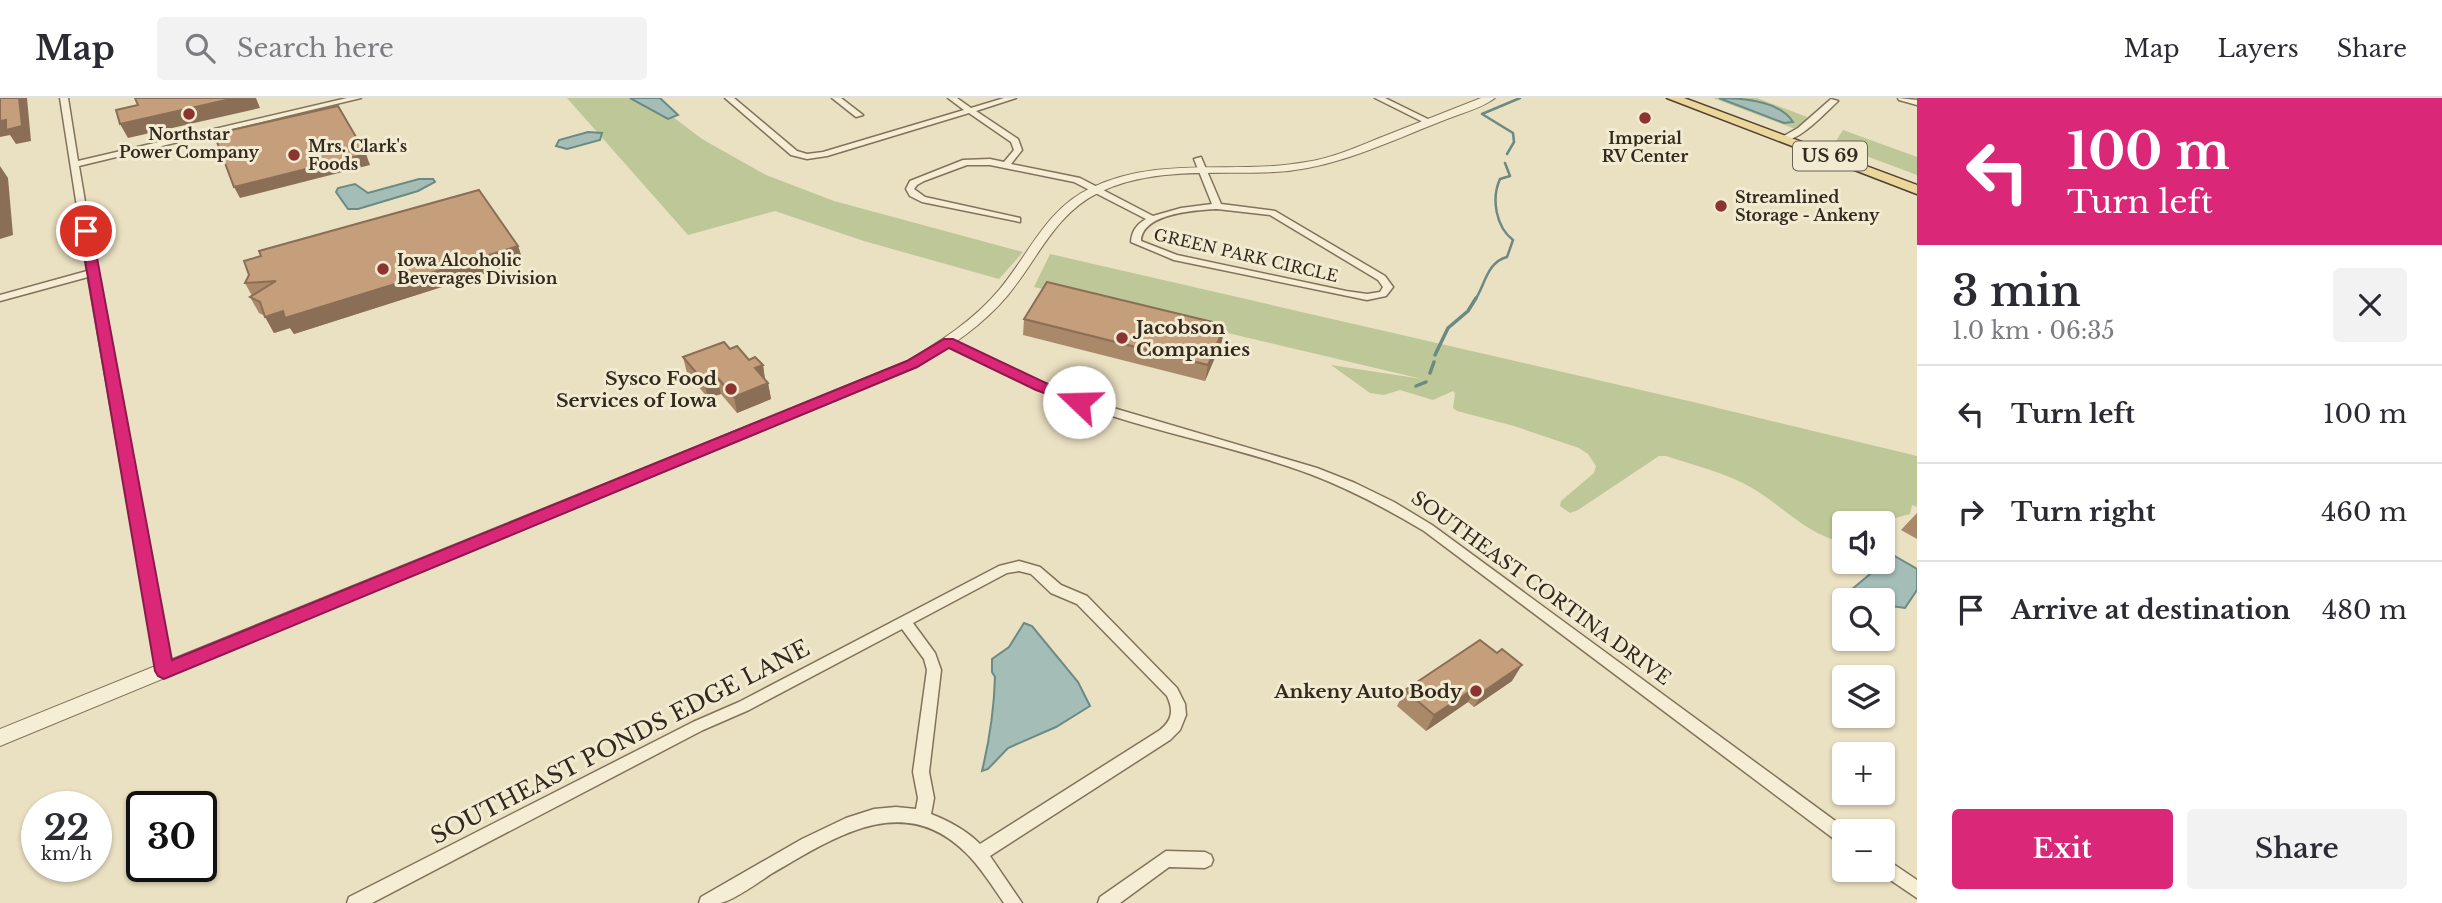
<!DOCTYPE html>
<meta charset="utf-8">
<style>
body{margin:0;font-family:"Libre Baskerville",serif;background:#f2f2f3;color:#2b2b33;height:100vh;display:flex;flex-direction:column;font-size:26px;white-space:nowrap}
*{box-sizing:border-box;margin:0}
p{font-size:23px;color:#7c7c81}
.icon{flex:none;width:38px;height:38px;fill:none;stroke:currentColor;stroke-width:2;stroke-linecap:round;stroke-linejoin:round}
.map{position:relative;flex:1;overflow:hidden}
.details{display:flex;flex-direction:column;background:#fff;width:525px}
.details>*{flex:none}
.top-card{background:#db2777;color:#fff;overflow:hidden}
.controls{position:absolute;left:1832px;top:413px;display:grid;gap:14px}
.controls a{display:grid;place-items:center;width:63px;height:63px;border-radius:7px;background:#fff;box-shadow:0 2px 5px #0004;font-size:35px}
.speed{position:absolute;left:21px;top:693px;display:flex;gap:14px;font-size:35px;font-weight:700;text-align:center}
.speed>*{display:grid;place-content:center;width:91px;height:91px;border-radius:50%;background:#fff;box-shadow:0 2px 5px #0004;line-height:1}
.speed small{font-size:18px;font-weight:400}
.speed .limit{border:4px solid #111;border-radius:10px;background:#fff;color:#111}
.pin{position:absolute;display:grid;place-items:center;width:60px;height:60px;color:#fff;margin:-30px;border:4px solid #fff;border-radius:50%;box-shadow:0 2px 7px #0007}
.me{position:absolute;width:77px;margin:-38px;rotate:291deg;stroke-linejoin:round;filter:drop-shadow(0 0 5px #0008)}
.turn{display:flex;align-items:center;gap:24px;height:147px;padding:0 35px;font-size:32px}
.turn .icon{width:91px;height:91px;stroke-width:2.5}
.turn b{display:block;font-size:49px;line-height:60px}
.round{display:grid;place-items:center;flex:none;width:74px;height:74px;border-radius:7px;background:#f2f2f3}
.overview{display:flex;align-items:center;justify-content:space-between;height:119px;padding:0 35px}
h1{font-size:42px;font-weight:600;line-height:52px}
.cta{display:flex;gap:14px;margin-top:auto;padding:14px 35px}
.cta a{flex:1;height:80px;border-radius:7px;background:#db2777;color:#fff;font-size:28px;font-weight:600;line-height:80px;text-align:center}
.cta a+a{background:#f2f2f3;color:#2b2b33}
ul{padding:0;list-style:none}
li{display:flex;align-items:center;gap:21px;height:98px;padding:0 35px;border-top:2px solid #e1e1e2}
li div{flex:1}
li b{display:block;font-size:26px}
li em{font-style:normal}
header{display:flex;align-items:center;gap:42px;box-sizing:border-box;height:98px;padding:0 35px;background:#fff;border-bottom:2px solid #e1e1e2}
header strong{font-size:33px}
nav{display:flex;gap:38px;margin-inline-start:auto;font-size:24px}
.search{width:490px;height:63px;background:#f2f2f3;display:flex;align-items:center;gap:18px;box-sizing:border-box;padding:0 24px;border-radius:7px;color:#7c7c81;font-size:26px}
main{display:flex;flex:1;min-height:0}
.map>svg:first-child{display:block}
</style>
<header>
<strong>Map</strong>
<div class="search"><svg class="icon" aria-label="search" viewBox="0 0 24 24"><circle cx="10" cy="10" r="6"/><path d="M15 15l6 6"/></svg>Search here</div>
<nav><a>Map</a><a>Layers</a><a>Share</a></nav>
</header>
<main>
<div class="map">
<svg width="1917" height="805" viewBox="0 0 1917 805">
<rect width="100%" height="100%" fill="#eae0c2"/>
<path fill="#bec797" d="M567,0H648L702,41L766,77L834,103L1023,154L999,181L864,143L775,113L688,137Z
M1713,0H1757L1807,19L1805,28L1798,32Z
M1843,32L1917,59V77L1834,46Z
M1050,156L1693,304L1917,358V409L1912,407L1910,416L1877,425H1844V444C1808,438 1783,408 1752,390C1725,374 1695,368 1666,358H1659L1578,412L1570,415L1560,408L1561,403L1594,375L1596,368L1588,356L1579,350L1514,328L1457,313L1453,310L1455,296L1453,293L1433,302L1400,292L1384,297L1370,295L1331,267L1422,281L1034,189Z"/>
<path fill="#a4bdb7" stroke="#6c8a84" stroke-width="2" d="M630,0H660L678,17L668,21Z
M1719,0C1742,0 1779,2 1793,24L1784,25Z
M588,34L602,35L600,42L567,51L556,48L559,42Z
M419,81H433L435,84L418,93L358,111H348L336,94L338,90L355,86L368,95Z
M1893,457L1917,471V492L1905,510L1883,507V502H1873L1851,492Z
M1024,525L1032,528L1078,584L1090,608L1056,629L1008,650L988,671L982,673C990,640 994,614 995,579L992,574V561L1009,549Z"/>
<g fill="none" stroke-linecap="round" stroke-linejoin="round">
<path stroke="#6c8a84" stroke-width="2.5" d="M1507,56L1514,44L1513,35L1482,16L1520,0
M1475,202C1485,187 1487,164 1507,159L1513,142C1496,129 1491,101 1500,81L1510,78L1505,65"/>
<path stroke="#6c8a84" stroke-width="3.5" d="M1435,257L1448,230L1468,213L1476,200
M1430,275L1434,264
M1416,288L1426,284"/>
<g stroke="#82725b" stroke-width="3">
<path id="minor" d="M60,0H68L78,63L347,0H361L79,68L97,175L171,573L169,577L164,579L159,577L157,573L88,179L0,203V197L87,173Z
M725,0H734L797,53L807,56L823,54L964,12L948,0H957L971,10L1004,0H1016L976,13L1018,41L1022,52L1011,66L1080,80L1153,118L1181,110L1212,106L1194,61L1201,59L1221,106L1275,113L1385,178L1393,189L1386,198L1367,202L1174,162L1131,144C1132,133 1136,127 1146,121L1074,84L990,67H967L924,83L917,87L914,91L925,99L1020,120V124L922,104L910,98L906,91L910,83L963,62L990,61L1004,64L1014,52L1011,44L969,15L827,58L807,61L791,57ZM1217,111L1270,117L1378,182L1383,189L1380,194L1367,196L1346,193L1177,157L1141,143C1142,115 1196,112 1217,111Z
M832,0H841L863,17L856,19Z
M1375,0H1385L1434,24L1427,26Z
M1898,0L1917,2V7L1899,2Z
M1831,1L1838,3C1825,15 1800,43 1782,43V39L1798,30Z
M949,241L1031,280L1093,304L1317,370L1355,385L1394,404L1432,427L1849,733H1844V746L1838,744L1424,433C1387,411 1350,391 1310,376C1243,351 1173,338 1106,316C1050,299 997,272 945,246L944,244Z
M1019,463L1040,469L1061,487L1087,498L1177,590L1185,606L1186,617L1180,632L1170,642L990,758L1022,805H1004C992,788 980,768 965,754C902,692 832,741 771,776C759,784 733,803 720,805C713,805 706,805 699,805L701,799L802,741L846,720L874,711L896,709L916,711L918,700L913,674L927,572L924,561L902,531L749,612L703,632L372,805H347L349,799L693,624L739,604L999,468ZM1019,473L1031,476L1051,495L1077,506L1167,598C1174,613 1172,622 1160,632L980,746C966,732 949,723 931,716L934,700L929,674L941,572L935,555L913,525L1007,475Z
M1166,753L1205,754L1211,757L1213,762L1211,767L1205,770L1169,769L1120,805H1098L1100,799Z
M1883,759L1917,782V800L1877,773L1883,772Z"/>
</g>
<g stroke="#82725b" stroke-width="2">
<path id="tertiary" d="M1481,0H1495C1481,11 1458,16 1442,23C1388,44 1334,71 1275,74C1217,77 1153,68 1098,95C1055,116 1037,162 1008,197C983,227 950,249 917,269L0,648V631L907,263C941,243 974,222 999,192C1029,156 1047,110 1091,90C1159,57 1235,77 1306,64C1333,60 1357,49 1382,39C1415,26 1448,13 1481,0Z"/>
</g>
<g stroke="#50402f" stroke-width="3">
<path id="primary" d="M1667,0H1684L1917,87V96Z"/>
</g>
<use href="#minor" fill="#f5eed4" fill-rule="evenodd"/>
<use href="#tertiary" fill="#f5eed4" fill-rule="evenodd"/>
<use href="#primary" fill="#ebd79c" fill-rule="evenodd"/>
</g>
<path fill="#a9896a" d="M518,148L523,163L294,236L290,230L274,235L265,218L259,215L250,199L252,198L245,185Z
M1024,221L1222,243L1205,283L1023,237Z
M730,251L749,262L763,267L765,281L768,285L771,301L737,315L721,296L708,300L687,275L683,259Z
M1917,415V441L1901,432Z
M1512,583L1474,609L1468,604L1426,633L1397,608L1405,592Z"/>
<path fill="#8a6f56" d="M19,0H27L31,43L16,46L10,37L0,39V23L6,22Z
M235,0H256L260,10L128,40L120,26Z
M366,56L370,67L240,100L234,89Z
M0,68L8,80L13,137L0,141Z
M518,148L523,163L294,236L290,230L274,235L265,219Z
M1225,227L1222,243L1205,283L1208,267Z
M763,267L765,283L755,270Z
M717,279L721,296L708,300L704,284Z
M768,285L771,301L737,315L734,299Z
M1522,567L1512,583L1474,609L1484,593Z
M1478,588L1468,604L1426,633L1434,617Z"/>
<path fill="#c59f7b" stroke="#8a6f56" stroke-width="2" d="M0,0H19L22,28L6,32V22L0,23Z
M135,0H235L120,26L116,12L138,7Z
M338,8L366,56L234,89L214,36Z
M0,91L2,122H0Z
M479,92L518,148L285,220L283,213L265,219L260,204L250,199L276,183L245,185L249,177L244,163L261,158L259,153Z
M1047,184L1225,227L1208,267L1024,221Z
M724,244L730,251L737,248L749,262L755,259L763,267L755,270L768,285L734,299L717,279L704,284L683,259Z
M1480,542L1497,555L1502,551L1522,567L1484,593L1478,588L1434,617L1405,592Z"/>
<path fill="#db2777" stroke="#8e194d" stroke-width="2" d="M86,130L92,133L172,562L907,263L944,241H953L1086,304L1079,308L1036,292L949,250L917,269L164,581L158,578L155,573L80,133Z"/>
<g fill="#8c3530" stroke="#f2ebd1" stroke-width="2.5">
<circle cx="189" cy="16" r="7"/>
<circle cx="1645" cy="20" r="7"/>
<circle cx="294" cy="57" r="7"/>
<circle cx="1721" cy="108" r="7"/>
<circle cx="383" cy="171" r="7"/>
<circle cx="1122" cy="240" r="7"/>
<circle cx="731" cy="291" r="7"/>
<circle cx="1476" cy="593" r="7"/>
</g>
<g text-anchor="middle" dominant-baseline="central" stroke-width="6" stroke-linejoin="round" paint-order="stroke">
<g font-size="16" font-weight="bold" fill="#33291e" stroke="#f2ebd1" text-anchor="start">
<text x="189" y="36" text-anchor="middle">Northstar<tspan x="189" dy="18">Power Company</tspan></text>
<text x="1645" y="40" text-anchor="middle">Imperial<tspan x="1645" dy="18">RV Center</tspan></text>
<text x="308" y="48">Mrs. Clark's<tspan x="308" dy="18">Foods</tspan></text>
<text x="1735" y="99">Streamlined<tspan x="1735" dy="18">Storage - Ankeny</tspan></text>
<text x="397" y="162">Iowa Alcoholic<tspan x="397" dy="18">Beverages Division</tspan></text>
</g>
<g font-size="16" fill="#33291e" stroke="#f2ebd1">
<text transform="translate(1246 157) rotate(13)">GREEN PARK CIRCLE</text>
</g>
<rect fill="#f2ebd1" stroke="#6c6354" stroke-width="2" x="1793" y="43.5" width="74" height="29" rx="5"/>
<g font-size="18" font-weight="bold" fill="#33291e">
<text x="1830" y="58">US 69</text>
</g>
<g font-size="19" font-weight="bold" fill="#33291e" stroke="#f2ebd1" text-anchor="end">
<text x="1136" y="229" text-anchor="start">Jacobson<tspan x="1136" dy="22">Companies</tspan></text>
<text x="717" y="280">Sysco Food<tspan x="717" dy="22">Services of Iowa</tspan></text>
<text x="1462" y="593">Ankeny Auto Body</text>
</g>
<g font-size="19" fill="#33291e" stroke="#f2ebd1">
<text transform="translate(1541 490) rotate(36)">SOUTHEAST CORTINA DRIVE</text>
</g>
<g font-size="23" fill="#33291e" stroke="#f2ebd1">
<text transform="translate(620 644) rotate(-27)">SOUTHEAST PONDS EDGE LANE</text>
</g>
</g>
</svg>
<div class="controls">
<a><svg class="icon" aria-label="sound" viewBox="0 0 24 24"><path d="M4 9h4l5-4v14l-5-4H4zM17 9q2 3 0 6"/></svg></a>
<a><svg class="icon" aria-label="search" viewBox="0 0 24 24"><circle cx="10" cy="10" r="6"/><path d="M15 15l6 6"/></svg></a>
<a><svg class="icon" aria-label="layers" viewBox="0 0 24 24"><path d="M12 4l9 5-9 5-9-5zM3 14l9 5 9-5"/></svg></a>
<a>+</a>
<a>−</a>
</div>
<div class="speed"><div>22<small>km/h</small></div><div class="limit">30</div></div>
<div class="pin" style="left:86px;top:133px;background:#d93025"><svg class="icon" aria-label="arrive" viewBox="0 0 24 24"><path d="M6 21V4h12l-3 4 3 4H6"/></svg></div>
<svg class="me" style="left:1079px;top:304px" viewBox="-20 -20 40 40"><circle r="19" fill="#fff"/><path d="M0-13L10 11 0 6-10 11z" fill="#db2777"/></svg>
</div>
<section class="details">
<div class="top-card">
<div class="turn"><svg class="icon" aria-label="left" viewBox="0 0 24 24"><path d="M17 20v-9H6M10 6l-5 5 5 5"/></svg><div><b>100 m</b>Turn left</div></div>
</div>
<div class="overview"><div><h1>3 min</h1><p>1.0 km · 06:35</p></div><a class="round"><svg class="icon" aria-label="close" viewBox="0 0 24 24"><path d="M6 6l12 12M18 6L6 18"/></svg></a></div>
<ul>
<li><svg class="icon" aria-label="left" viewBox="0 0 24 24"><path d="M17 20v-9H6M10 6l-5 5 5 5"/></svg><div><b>Turn left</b></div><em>100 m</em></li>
<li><svg class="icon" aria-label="right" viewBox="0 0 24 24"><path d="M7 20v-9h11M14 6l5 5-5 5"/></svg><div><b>Turn right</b></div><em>460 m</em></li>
<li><svg class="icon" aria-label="arrive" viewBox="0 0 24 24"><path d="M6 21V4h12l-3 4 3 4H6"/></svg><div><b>Arrive at destination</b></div><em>480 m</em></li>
</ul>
<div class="cta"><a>Exit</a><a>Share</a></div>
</section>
</main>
